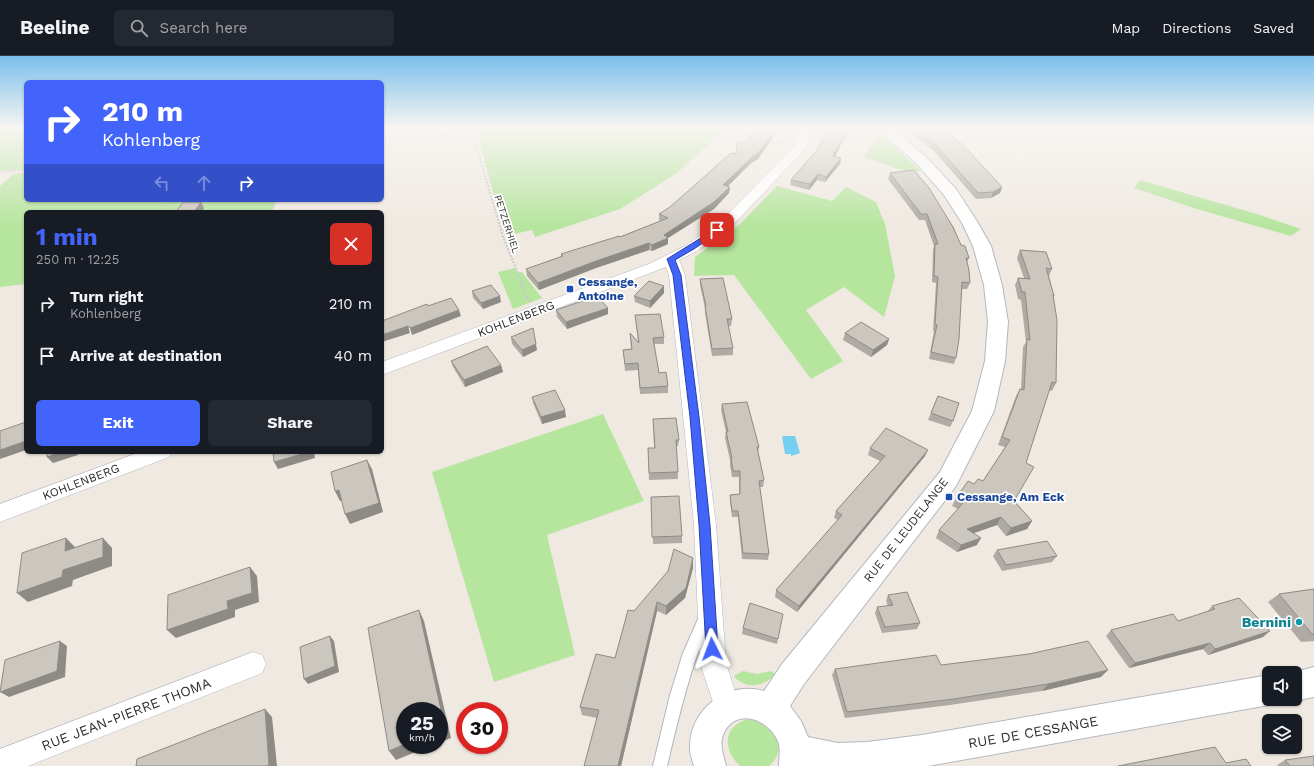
<!DOCTYPE html>
<meta charset="utf-8">
<style>
body{margin:0;font-family:"Work Sans",sans-serif;background:#242831;color:#f1f3f6;height:100vh;display:flex;flex-direction:column;font-size:15px;white-space:nowrap}
*{box-sizing:border-box;margin:0}
p{font-size:13px;color:#9ea1a6}
.icon{flex:none;width:22px;height:22px;fill:none;stroke:currentColor;stroke-width:2;stroke-linecap:round;stroke-linejoin:round}
.map{position:relative;flex:1;overflow:hidden}
.sheet{position:absolute;left:24px;top:154px;width:360px;height:244px;display:flex;flex-direction:column;background:#171b24;border-radius:6px;box-shadow:0 1px 3px #0004}
.sheet>*{flex:none}
.top-card{position:absolute;left:24px;top:24px;width:360px;height:122px;border-radius:6px;box-shadow:0 1px 3px #0004;background:#4264fb;color:#fff;overflow:hidden}
.controls{position:absolute;left:1262px;top:610px;display:grid;gap:8px}
.controls a{display:grid;place-items:center;width:40px;height:40px;border-radius:6px;background:#171b24;box-shadow:0 1px 3px #0004;font-size:20px}
.speed{position:absolute;left:396px;top:646px;display:flex;gap:8px;font-size:20px;font-weight:700;text-align:center}
.speed>*{display:grid;place-content:center;width:52px;height:52px;border-radius:50%;background:#171b24;box-shadow:0 1px 3px #0004;line-height:1}
.speed small{font-size:10px;font-weight:400}
.speed .limit{border:6px solid #d22;background:#fff;color:#111}
.pin{position:absolute;display:grid;place-items:center;width:34px;height:34px;color:#fff;margin:-17px;border-radius:8px;box-shadow:0 2px 6px #0006}
.me{position:absolute;width:44px;margin:-22px;rotate:357deg;stroke-linejoin:round;filter:drop-shadow(0 0 3px #0008)}
.turn{display:flex;align-items:center;gap:14px;height:84px;padding:0 12px;font-size:18px}
.turn .icon{width:52px;height:52px;stroke-width:2.5}
.turn b{display:block;font-size:28px;line-height:34px}
.lanes{display:flex;align-items:center;height:38px;padding:0 12px;background:#0003;justify-content:center;gap:20px;direction:ltr}
.lanes .off{opacity:.35}
.round{display:grid;place-items:center;flex:none;width:42px;height:42px;border-radius:6px;background:#242831}
.summary{display:flex;align-items:center;justify-content:space-between;height:68px;padding:0 12px}
h1{font-size:24px;font-weight:700;line-height:30px;color:#4264fb}
.action{display:flex;gap:8px;margin-top:auto;padding:8px 12px}
.action a{flex:1;height:46px;border-radius:6px;background:#4264fb;color:#fff;font-size:16px;font-weight:700;line-height:46px;text-align:center}
.action a+a{background:#242831;color:#f1f3f6}
ul{padding:0;list-style:none}
li{display:flex;align-items:center;gap:12px;height:52px;padding:0 12px}
li div{flex:1}
li b{display:block;font-size:15px}
li em{font-style:normal}
header{display:flex;align-items:center;gap:24px;box-sizing:border-box;height:56px;padding:0 20px;background:#171b24;border-bottom:1px solid #363941}
header strong{font-size:19px}
nav{display:flex;gap:22px;margin-inline-start:auto;font-size:14px}
.search{width:280px;height:36px;background:#242831;display:flex;align-items:center;gap:10px;box-sizing:border-box;padding:0 14px;border-radius:6px;color:#9ea1a6;font-size:15px}
.map>svg:first-child{display:block}
</style>
<header>
<strong>Beeline</strong>
<div class="search"><svg class="icon" aria-label="search" viewBox="0 0 24 24"><circle cx="10" cy="10" r="6"/><path d="M15 15l6 6"/></svg>Search here</div>
<nav><a>Map</a><a>Directions</a><a>Saved</a></nav>
</header>
<div class="map">
<svg width="1314" height="710" viewBox="0 0 1314 710">
<rect width="100%" height="100%" fill="#efe9e1"/>
<path fill="#b6e59e" d="M0,72H26V113L0,115Z
M474,72H724L722,76L677,117L620,153L535,181L532,174L505,180L477,77Z
M876,81L885,82L921,115L910,117L864,101Z
M26,116V144H277L272,156H26V228L0,231V130L13,118Z
M1140,124L1257,158L1301,173L1291,180L1200,154L1134,132Z
M777,130L832,145L846,131L876,146L885,168L895,220L884,261L844,231L806,254L843,305L811,323L734,219L694,220L695,201L739,169Z
M515,212L517,217L522,216L542,242L513,253L498,216Z
M603,358L644,445L547,479L575,599L494,626L432,416Z
M743,615L757,618L771,615L775,618C764,632 744,633 734,620Z
M748,663C771,665 791,692 769,710H740C722,693 723,670 748,663Z"/>
<path fill="#75cff0" d="M782,380H795L800,397L791,400V398H785Z"/>
<g fill="none" stroke-linecap="round" stroke-linejoin="round">
<g stroke="#b4b7c1" stroke-width="2">
<path id="lane" d="M704,559L709,561L710,565C690,613 679,659 667,710H653L670,639L683,597L699,561Z"/>
</g>
<g stroke="#b4b7c1" stroke-width="1">
<path id="street" d="M804,72H816L804,94L734,168L697,195L679,204L685,219L716,469L726,607L740,652L736,661L727,665L718,661L700,607L694,469L669,219L666,211L382,319V306L649,208L687,189L724,162L795,89Z
M140,396H172L169,401L0,466V448Z
M253,596L262,599L266,608L262,617L28,710H0V693Z"/>
</g>
<g stroke="#b4b7c1" stroke-width="2">
<path id="secondary" d="M877,72H892L927,102L956,133L978,167L991,190L1002,229L1008,266L1005,305L994,355L956,430L804,628L790,650L801,665L808,681L838,687L867,686L922,679L1269,619V643H1280V645L1269,649L928,710H779C779,702 781,693 778,685C768,662 734,651 723,679C719,690 724,700 726,710H694C692,704 690,698 690,692C689,653 728,624 764,635L782,608L940,416L972,355L985,305L988,266L984,229L973,190L962,167L944,139L917,108Z
M1314,611V641L1295,645L1291,643H1295V617H1291Z"/>
</g>
<path stroke="#c9c9c9" stroke-width="2" stroke-dasharray="2 1.5" stroke-linecap="butt" d="M471,72L503,181L522,227
M714,72L722,76L752,82
M382,85L473,76
M769,85L786,88
M0,116L26,114
M167,154L171,144"/>
<path stroke="#c9c9c9" stroke-width="2.5" stroke-dasharray="3 2" stroke-linecap="butt" d="M521,226L529,246"/>
<use href="#lane" fill="#fff" fill-rule="evenodd"/>
<use href="#street" fill="#fff" fill-rule="evenodd"/>
<use href="#secondary" fill="#fff" fill-rule="evenodd"/>
</g>
<path fill="#afaba4" d="M755,72H783L780,78L776,77L758,103L751,107L727,131H730L729,137L714,153L668,182V188L652,195L649,194L596,212L539,234L527,220L526,213L561,201V198L620,181L660,165L659,164V158L670,151L736,98L748,85Z
M849,72L835,101L841,102L840,108L825,126L817,124L809,134L790,129L791,124Z
M904,72H941L1002,131L1000,137L991,142L976,143L934,95Z
M890,117L961,189L969,202L967,206L970,227L967,233H962L956,302L954,308L929,303L934,275H933L936,227L932,226L933,194L934,190L925,164H919L888,123Z
M1020,194L1052,213L1049,220L1054,240L1053,242L1056,327L1052,335L1049,334L1014,445L1032,465L1027,473L1006,480L997,469L973,477L977,489L957,496L936,482L939,474L958,453L952,450L956,442L974,428L983,425L1005,391L998,389L1016,340L1020,333H1021L1023,291L1026,286L1021,244L1018,243L1015,229L1018,222H1024L1017,202Z
M700,223L732,263L731,270H728L733,292V299L712,300L705,257V252L700,229Z
M472,235L501,246L483,253L473,242Z
M664,237L650,252L635,246L634,240Z
M556,254L608,258L567,273L557,261Z
M635,259L664,281V288H654L659,317L668,330V337L640,338L638,314L625,315L623,294L631,293L630,277L638,286Z
M845,277L889,283L887,289L871,301L843,284Z
M511,281L537,294L523,301L512,288Z
M451,305L501,309L503,316L465,331L453,311Z
M938,340L953,365L950,371L928,364Z
M532,341L566,361L542,368L533,347Z
M722,348L759,391L758,397L764,424L763,431H760L769,498L768,504L742,503L738,461H732L730,445V439L739,438V421H732L730,409V404L725,382L726,376L721,354Z
M653,363L679,384L678,390H676L678,423L649,424L648,392H654Z
M870,392L925,400L797,556L775,541L776,534L838,464L834,462L836,455L880,405L868,399Z
M651,441L682,480V487L653,488Z
M997,494L1057,500L1052,506L1002,515L993,500Z
M693,512L685,542L666,559L657,555L621,710H584L597,662L582,659L580,651L615,602L634,555Z
M1314,533V585L1301,586L1268,546L1279,538Z
M888,539L920,567L917,573L882,577L875,557L877,551L888,550L886,545Z
M1212,550L1263,581L1208,599L1203,593L1129,612L1106,580L1111,574L1178,565L1207,556Z
M743,572L778,583L777,588L742,578Z
M941,609L1101,621L1042,635L950,649L845,662L832,619L835,613Z
M1285,704L1314,710H1278L1277,709Z"/>
<path fill="#8e8b86" d="M777,72L776,77L758,103L751,107L722,136L723,129Z
M781,72H783L780,78Z
M848,72H849L832,106L833,100Z
M841,102L840,108L825,126L826,121Z
M818,118L817,124L809,134L810,128Z
M730,131L729,137L714,153L668,182V188L652,195V189L664,179Z
M1002,131L1000,137L991,142L993,136Z
M201,146L204,152L202,156H194Z
M649,187V194L596,212L539,234L538,227L596,205Z
M664,230V237L650,252V245Z
M500,240L501,246L483,253L481,247Z
M608,252V258L567,273L566,266Z
M459,254L461,260L412,279L410,272Z
M408,270L410,277L382,286V279Z
M889,283L887,289L871,301L873,294Z
M536,288L537,294L523,301L522,294Z
M501,309L503,316L465,331L464,324Z
M565,354L566,361L542,368L541,361Z
M26,385V394L0,403V394Z
M928,394L925,400L797,556L799,550Z
M61,396H79L78,399L53,407L47,401Z
M309,396H314L315,402L278,413L274,406Z
M367,404L372,413L383,456L350,468L345,458Z
M339,434L344,444L340,445L335,435Z
M1001,461L997,469L963,481L967,473Z
M1032,465L1027,473L1006,480L1011,472Z
M66,482L76,492L65,495Z
M103,482L112,492V510L73,524L72,530L28,546L17,537L63,514Z
M981,482L977,489L957,496L961,489Z
M693,502V512L685,542L666,559V550Z
M250,511L257,520L259,546L235,554V561L176,582L167,574L227,545Z
M657,546V555L621,710H618Z
M419,554L424,565L451,682L439,687V675Z
M1270,575L1263,581L1208,599L1215,593Z
M330,580L334,585L339,616L308,628L304,623Z
M60,585L67,590L65,621L9,641L0,636Z
M1210,587L1203,593L1129,612L1135,607Z
M1108,614L1101,621L1042,635L1048,628Z
M265,653L272,661L277,710H267Z
M405,688V689H433L396,704L389,695Z"/>
<path fill="#cbc7bf" stroke="#8e8b86" d="M755,72H777L758,97L752,101L723,129L730,131L714,146L664,179L668,182L652,189L649,187L596,205L538,227L526,213L563,200L561,198L619,180L620,181L668,162L659,158L670,151L731,97L736,98L737,87L748,85Z
M829,72H848L833,100L841,102L826,121L818,118L810,128L791,124L817,94Z
M913,72H941L962,88L1002,131L993,136L978,137L936,89Z
M914,114L929,132L953,171L961,189L965,190L969,202H966L969,214L970,227L962,226L959,283L956,302L931,296L937,269L935,268L938,221L934,220L935,188H938L927,158H921L890,117Z
M183,146H201L194,156H176Z
M1020,194L1046,196L1052,213L1046,212L1054,240L1053,239L1057,264L1056,327L1052,326L1026,407L1034,411L1014,445L1032,465L1011,472L1001,461L967,473L981,482L961,489L939,474L963,447L956,442L968,425L974,428L978,423L983,425L1010,384L1002,381L1020,333L1024,334L1027,283L1030,284L1025,236H1022L1018,222L1030,223Z
M723,222L732,263H727L733,292L712,293L705,250H706L700,223Z
M649,225L664,230L650,245L634,240Z
M491,229L500,240L481,247L472,235Z
M597,240L608,252L566,266L556,254Z
M451,242L459,254L410,272L408,270L382,279V265L427,248L428,250Z
M660,258L664,281L653,282L659,317L666,316L668,330L640,332L638,307L625,308L623,294L632,293L630,277L639,287L635,259Z
M861,266L889,283L873,294L845,277Z
M533,272L536,288L522,294L511,281Z
M487,290L501,309L464,324L451,305Z
M555,334L565,354L541,361L532,341Z
M938,340L959,347L953,365L931,357Z
M747,346L759,391H757L764,424L759,425L769,498L743,497L738,455H732L730,439L740,438V415H733L731,402H732L726,376H728L722,348Z
M676,362L679,384H676L678,416L649,417L648,392H655L653,363Z
M26,366V385L0,394V375Z
M886,372L928,394L799,550L776,534L842,459L836,455L885,400L870,392Z
M47,396H61L47,401Z
M273,396H309L274,406Z
M367,404L379,447L345,458L339,434L335,435L331,416Z
M679,440L682,480L652,481L651,441Z
M66,482L65,495L103,482V501L63,514L62,521L17,537L22,497Z
M1047,485L1057,500L1006,509L997,494Z
M674,493L693,502L686,532L666,550L657,546L618,710H584L599,654L580,651L596,598L615,602L628,554L634,555L668,515Z
M250,511L252,537L227,545L228,553L167,574L168,539Z
M1314,533V578H1312L1279,538Z
M907,536L920,567L885,571L877,551L893,549L888,539Z
M1239,542L1270,575L1215,593L1210,587L1135,607L1111,574L1173,558L1178,565L1215,553L1212,550Z
M750,547L783,558L778,583L743,572Z
M419,554L445,672L439,675V655H405V688L389,695L368,572Z
M330,580L335,610L304,623L300,591Z
M60,585L57,615L0,636L5,604Z
M1088,585L1108,614L1048,628L954,643L847,656L835,613L936,599L941,609L1029,598Z
M265,653L269,709L267,710H136L137,703Z
M1215,691L1226,707L1246,703L1251,710H1118Z
M1314,700V710H1290L1285,704Z"/>
<linearGradient id="sky" x2="0" y2="1"><stop stop-color="#7abfeb"/><stop offset="0.42" stop-color="#f8f5f2"/><stop offset="1" stop-color="#f8f5f2" stop-opacity="0"/></linearGradient>
<rect width="1314" height="171" fill="url(#sky)"/>
<path fill="#4264fb" stroke="#2b41a3" d="M717,172L720,174L719,175L694,193L675,204L681,219L699,361L710,469L718,593L716,597L712,599L708,597L706,593L699,469L690,361L673,219L667,203Z"/>
<g fill="#1a4fb4" stroke="#fff" stroke-width="1.5">
<rect x="566" y="229" width="8" height="8" rx="2"/>
<rect x="945" y="437" width="8" height="8" rx="2"/>
</g>
<circle fill="#0f9aa8" stroke="#fff" stroke-width="1.5" cx="1299" cy="566" r="4"/>
<g text-anchor="middle" dominant-baseline="central" stroke-width="3.5" stroke-linejoin="round" paint-order="stroke">
<g font-size="10" fill="#2e2e2e" stroke="#fff">
<text transform="translate(507 168) rotate(72)">PETZERHIEL</text>
</g>
<g font-size="12" font-weight="bold" fill="#164399" stroke="#fff" text-anchor="start">
<text x="578" y="226">Cessange,<tspan x="578" dy="14">Antoine</tspan></text>
<text x="957" y="441">Cessange, Am Eck</text>
</g>
<g font-size="12" fill="#2e2e2e" stroke="#fff">
<text transform="translate(516 263) rotate(-21)">KOHLENBERG</text>
<text transform="translate(81 426) rotate(-21)">KOHLENBERG</text>
<text transform="translate(906 474) rotate(-52)">RUE DE LEUDELANGE</text>
</g>
<g font-size="14" font-weight="bold" fill="#0d838f" stroke="#fff" text-anchor="end">
<text x="1291" y="566">Bernini</text>
</g>
<g font-size="14" fill="#2e2e2e" stroke="#fff">
<text transform="translate(126 658) rotate(-21)">RUE JEAN-PIERRE THOMA</text>
<text transform="translate(1033 676) rotate(-10)">RUE DE CESSANGE</text>
</g>
</g>
</svg>
<div class="controls">
<a><svg class="icon" aria-label="sound" viewBox="0 0 24 24"><path d="M4 9h4l5-4v14l-5-4H4zM17 9q2 3 0 6"/></svg></a>
<a><svg class="icon" aria-label="layers" viewBox="0 0 24 24"><path d="M12 4l9 5-9 5-9-5zM3 14l9 5 9-5"/></svg></a>
</div>
<div class="speed"><div>25<small>km/h</small></div><div class="limit">30</div></div>
<div class="pin" style="left:717px;top:174px;background:#d93025"><svg class="icon" aria-label="arrive" viewBox="0 0 24 24"><path d="M6 21V4h12l-3 4 3 4H6"/></svg></div>
<svg class="me" style="left:712px;top:593px" viewBox="-20 -20 40 40"><path d="M0-17L14 15 0 8-14 15z" fill="#4264fb" stroke="#fff" stroke-width="4"/></svg>
<div class="top-card">
<div class="turn"><svg class="icon" aria-label="right" viewBox="0 0 24 24"><path d="M7 20v-9h11M14 6l5 5-5 5"/></svg><div><b>210 m</b>Kohlenberg</div></div>
<div class="lanes"><svg class="icon off" aria-label="left" viewBox="0 0 24 24"><path d="M17 20v-9H6M10 6l-5 5 5 5"/></svg><svg class="icon off" aria-label="ahead" viewBox="0 0 24 24"><path d="M12 20V5M6 11l6-6 6 6"/></svg><svg class="icon" aria-label="right" viewBox="0 0 24 24"><path d="M7 20v-9h11M14 6l5 5-5 5"/></svg></div>
</div>
<section class="sheet">
<div class="summary"><div><h1>1 min</h1><p>250 m · 12:25</p></div><a class="round" style="background:#d93025;color:#fff"><svg class="icon" aria-label="close" viewBox="0 0 24 24"><path d="M6 6l12 12M18 6L6 18"/></svg></a></div>
<ul>
<li><svg class="icon" aria-label="right" viewBox="0 0 24 24"><path d="M7 20v-9h11M14 6l5 5-5 5"/></svg><div><b>Turn right</b><p>Kohlenberg</p></div><em>210 m</em></li>
<li><svg class="icon" aria-label="arrive" viewBox="0 0 24 24"><path d="M6 21V4h12l-3 4 3 4H6"/></svg><div><b>Arrive at destination</b></div><em>40 m</em></li>
</ul>
<div class="action"><a>Exit</a><a>Share</a></div>
</section>
</div>
